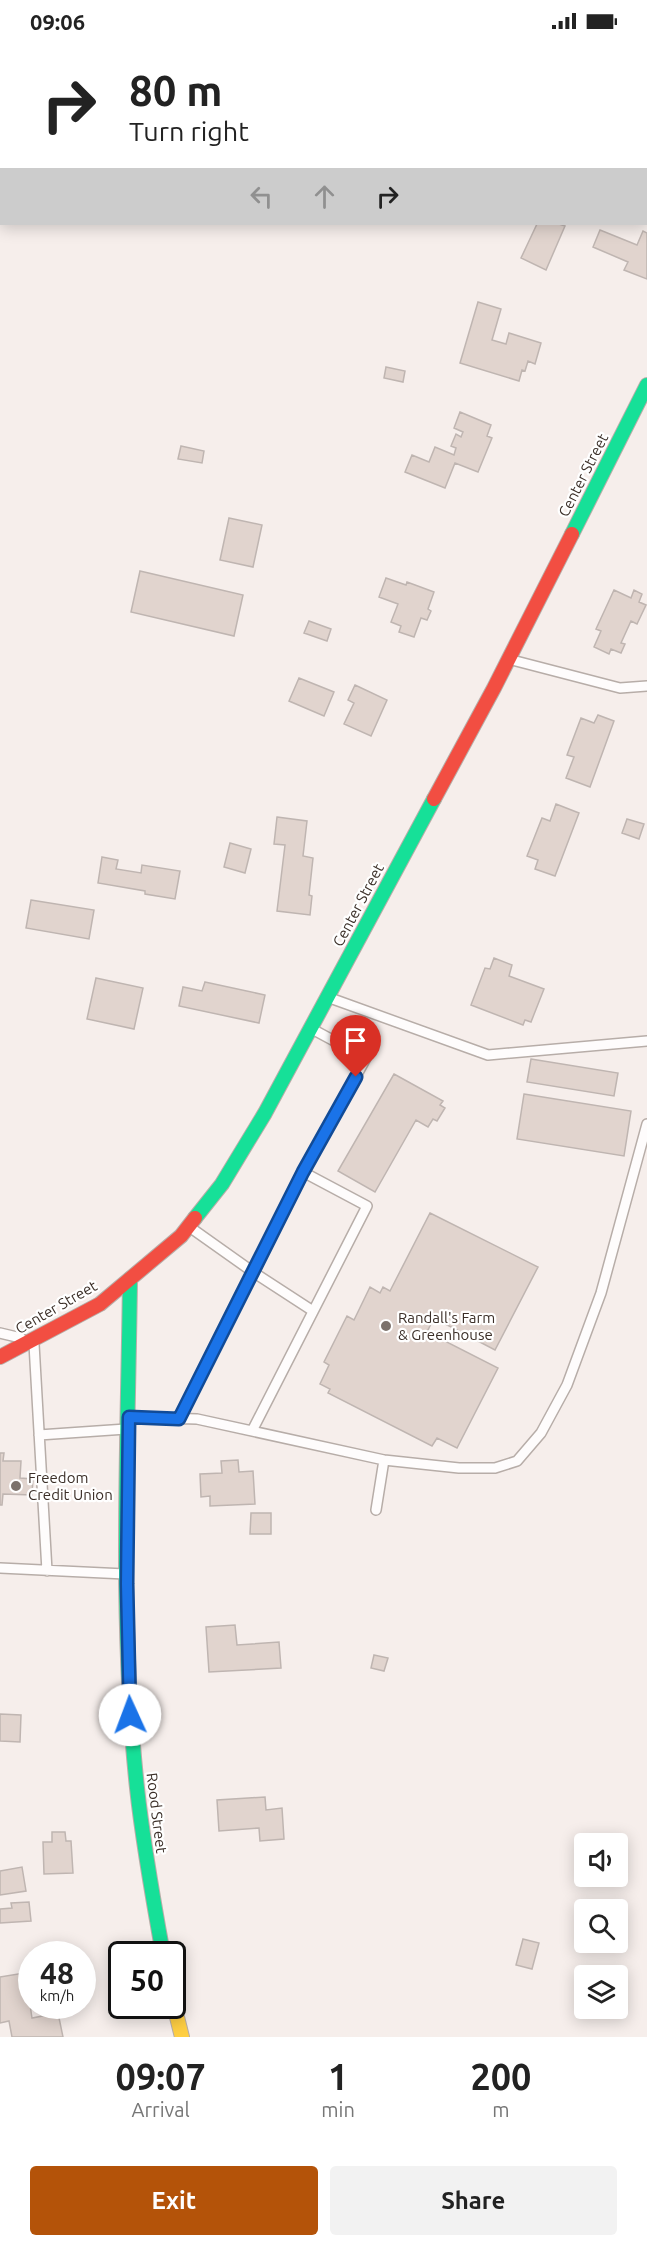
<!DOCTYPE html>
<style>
body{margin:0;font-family:Ubuntu,sans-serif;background:#f2f2f2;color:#222;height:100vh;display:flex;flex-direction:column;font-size:22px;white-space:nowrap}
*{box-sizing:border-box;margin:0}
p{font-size:20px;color:#767676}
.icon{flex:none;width:33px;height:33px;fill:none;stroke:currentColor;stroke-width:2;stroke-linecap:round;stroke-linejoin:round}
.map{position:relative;height:1995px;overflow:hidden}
.sheet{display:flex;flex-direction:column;background:#fff;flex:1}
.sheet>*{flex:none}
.guide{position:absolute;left:0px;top:0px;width:648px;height:183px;box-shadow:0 3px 15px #0003;background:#fff;color:#222;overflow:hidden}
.tools{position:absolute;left:574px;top:1791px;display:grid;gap:12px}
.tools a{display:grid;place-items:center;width:54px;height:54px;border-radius:6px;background:#fff;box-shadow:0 3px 15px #0003;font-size:30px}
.speed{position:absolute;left:18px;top:1899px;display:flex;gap:12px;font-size:30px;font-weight:700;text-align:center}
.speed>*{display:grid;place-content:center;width:78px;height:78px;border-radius:50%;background:#fff;box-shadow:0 3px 15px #0003;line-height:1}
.speed small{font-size:15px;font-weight:400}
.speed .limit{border:3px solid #111;border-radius:9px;background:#fff;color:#111}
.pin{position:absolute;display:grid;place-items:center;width:51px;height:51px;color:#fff;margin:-62px -26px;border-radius:50% 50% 50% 0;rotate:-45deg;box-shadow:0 0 6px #0007}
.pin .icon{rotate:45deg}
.me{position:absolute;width:66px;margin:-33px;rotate:358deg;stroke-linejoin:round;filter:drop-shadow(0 0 4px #0008)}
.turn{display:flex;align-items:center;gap:21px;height:126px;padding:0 30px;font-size:27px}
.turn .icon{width:78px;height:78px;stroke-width:2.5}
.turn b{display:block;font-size:42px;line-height:51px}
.lanes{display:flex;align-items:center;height:57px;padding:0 30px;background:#0003;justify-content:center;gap:30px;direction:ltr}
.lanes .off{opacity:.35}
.eta{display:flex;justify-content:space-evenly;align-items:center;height:102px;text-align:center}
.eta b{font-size:36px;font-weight:700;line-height:42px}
.cta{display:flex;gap:12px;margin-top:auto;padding:12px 30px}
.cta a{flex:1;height:69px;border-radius:6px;background:#b45309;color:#fff;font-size:24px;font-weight:700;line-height:69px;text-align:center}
.cta a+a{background:#f2f2f2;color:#222}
.status{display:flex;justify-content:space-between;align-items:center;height:42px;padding:0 30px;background:#fff;direction:ltr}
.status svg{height:16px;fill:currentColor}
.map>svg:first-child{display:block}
</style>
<div class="status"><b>09:06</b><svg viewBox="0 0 49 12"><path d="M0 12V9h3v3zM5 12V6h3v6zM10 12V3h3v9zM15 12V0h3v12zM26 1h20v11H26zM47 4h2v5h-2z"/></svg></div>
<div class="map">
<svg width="647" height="1995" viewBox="0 0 647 1995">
<rect width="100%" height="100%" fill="#f6eeeb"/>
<path fill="#e1d4ce" stroke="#bfb5b1" stroke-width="1.5" d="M537,182H559L565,184L546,228L521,216Z
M600,188L637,203L643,189L647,191V237L624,228L628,220L593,205Z
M478,260L501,267L492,298L506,302L509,291L541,301L535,322L528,319L525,329L522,328L519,339L460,321Z
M386,325L405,329L403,340L384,336Z
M460,370L491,383L487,394L492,396L478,430L455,421L445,446L405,430L412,413L429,420L435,405L454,413L456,406L451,404L456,392L461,395L463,390L454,386Z
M181,404L204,409L202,421L178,417Z
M229,476L262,483L253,525L220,518Z
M140,529L243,553L234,594L131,570Z
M386,536L406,543L407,540L434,550L428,567L431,569L427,578L421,576L414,595L399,590L401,584L391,580L398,562L379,555Z
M614,548L631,556L634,548L642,552L639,560L646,563L637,582L631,579L621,601L625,602L621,611L611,607L609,612L594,605L601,589L596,587Z
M309,579L331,587L327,599L304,591Z
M299,636L334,650L324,674L289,659Z
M355,643L387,658L371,694L344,682L354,661L348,658Z
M598,673L614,679L590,745L566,736L574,715L567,713L581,676L594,681Z
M556,762L579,771L555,834L535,827L538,818L527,814L542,776L550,779Z
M277,775L307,779L303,814L313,816L309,853L312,854L310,873L277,869L285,803L274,802Z
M627,777L644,782L639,797L622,791Z
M230,801L251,807L245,831L224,825Z
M102,815L118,818L116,827L141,831L142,823L180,829L175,857L145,852V849L98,841Z
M31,858L94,868L89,897L26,886Z
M494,916L512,923L509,934L544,947L531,980L525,978L523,983L471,963L485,926L490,927Z
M96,936L143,946L134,987L87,977Z
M205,940L265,953L259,981L179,964L183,945L202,949Z
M531,1017L618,1031L614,1054L527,1040Z
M394,1032L443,1059L440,1063L445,1066L437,1079L433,1077L428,1085L416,1078L375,1150L338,1129Z
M524,1052L631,1069L624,1114L517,1097Z
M430,1171L538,1225L495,1308L434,1276L427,1290L498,1326L457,1406L437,1396L432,1404L328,1351L330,1347L320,1342L329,1323L324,1320L347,1274L354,1278L370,1245L380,1251L383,1245L390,1249Z
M0,1411H4L3,1419H21L20,1436L33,1437L32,1453L3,1452L2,1463H0Z
M238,1418L239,1430L253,1429L255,1462L210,1464V1454L201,1455L200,1432L222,1431L221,1419Z
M251,1471H271V1492H250Z
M235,1583L237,1603L279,1600L281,1626L209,1630L206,1585Z
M374,1613L388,1616L384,1629L371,1626Z
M0,1672L21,1673L20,1700L0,1699Z
M265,1755L266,1768L282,1766L284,1797L260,1799L259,1786L219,1789L217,1758Z
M52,1790H65L66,1799H71L73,1831L44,1832L43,1800H52Z
M22,1825L26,1849L0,1853V1829Z
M29,1860L31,1879L0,1881V1867L12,1866L11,1861Z
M523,1897L539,1901L532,1927L516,1923Z
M30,1930L32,1955L29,1956L32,1976L58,1971L63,1995H12L9,1979L0,1981V1935Z"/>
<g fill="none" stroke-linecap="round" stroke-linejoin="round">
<g stroke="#b7ada8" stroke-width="12">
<path id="lane" d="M512,618L620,646L647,644
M330,956L488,1013L647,999
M191,1186L253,1230L313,1269
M0,1291L21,1296
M34,1302L47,1529
M131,1375L197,1377L384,1418L459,1426H495L517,1419L541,1391L567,1343L601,1251L647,1082
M179,1377L303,1130
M252,1389L367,1164L303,1130L366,1016L312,987
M39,1393L126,1387
M376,1468L384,1418
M0,1526L125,1532"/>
</g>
<g stroke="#b7ada8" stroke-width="16">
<path id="fast" d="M572,492L647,343
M195,1176L222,1142L265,1071L434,757
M130,1237C128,1406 119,1577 137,1746C143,1802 153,1857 163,1912"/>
</g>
<g stroke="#b7ada8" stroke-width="16">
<path id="slow" d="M172,1955L182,1995"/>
</g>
<g stroke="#b7ada8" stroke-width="16">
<path id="jam" d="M434,757L494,646L572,492
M0,1315L100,1262L181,1194L195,1176"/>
</g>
<use href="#lane" stroke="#fefcfc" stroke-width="9"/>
<use href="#fast" stroke="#16e098" stroke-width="14"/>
<use href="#slow" stroke="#ffcf43" stroke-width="14"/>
<use href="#jam" stroke="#f24e42" stroke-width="14"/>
</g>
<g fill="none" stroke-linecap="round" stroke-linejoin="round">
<g stroke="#114b97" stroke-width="15">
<path id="route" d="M130,1673L127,1542L129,1375L179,1377L303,1130L356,1035"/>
</g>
<use href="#route" stroke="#1a73e8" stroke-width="10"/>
</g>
<g fill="#7c726c" stroke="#fff" stroke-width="2">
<circle cx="386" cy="1284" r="6"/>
<circle cx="16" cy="1444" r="6"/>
</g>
<g text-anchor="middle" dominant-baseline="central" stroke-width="4.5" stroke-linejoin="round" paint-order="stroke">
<g font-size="15" fill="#3b2f28" stroke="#fff">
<text transform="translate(583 433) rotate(-63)">Center Street</text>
<text transform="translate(358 863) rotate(-62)">Center Street</text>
<text transform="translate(56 1265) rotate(-30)">Center Street</text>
<text transform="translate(157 1771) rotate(83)">Rood Street</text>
</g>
<g font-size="15" fill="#3b2f28" stroke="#fff" text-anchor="start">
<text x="398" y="1275">Randall's Farm<tspan x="398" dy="17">&amp; Greenhouse</tspan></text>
<text x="28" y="1435">Freedom<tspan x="28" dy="17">Credit Union</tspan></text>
</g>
</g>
</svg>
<div class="tools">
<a><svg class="icon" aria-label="sound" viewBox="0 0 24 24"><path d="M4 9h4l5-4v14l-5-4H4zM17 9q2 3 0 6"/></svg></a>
<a><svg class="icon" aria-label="search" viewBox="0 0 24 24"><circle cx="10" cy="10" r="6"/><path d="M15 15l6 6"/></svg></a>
<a><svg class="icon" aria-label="layers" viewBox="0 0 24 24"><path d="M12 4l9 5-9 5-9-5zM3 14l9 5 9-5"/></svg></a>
</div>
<div class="speed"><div>48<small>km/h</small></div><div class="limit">50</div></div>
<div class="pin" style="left:356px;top:1035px;background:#d93025"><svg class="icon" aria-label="arrive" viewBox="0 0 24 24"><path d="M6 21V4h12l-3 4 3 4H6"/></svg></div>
<svg class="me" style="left:130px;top:1673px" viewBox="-20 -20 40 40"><circle r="19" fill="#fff"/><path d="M0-13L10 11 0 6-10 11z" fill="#1a73e8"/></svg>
<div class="guide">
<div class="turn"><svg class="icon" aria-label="right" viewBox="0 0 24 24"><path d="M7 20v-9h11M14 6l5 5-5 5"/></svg><div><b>80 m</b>Turn right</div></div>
<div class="lanes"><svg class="icon off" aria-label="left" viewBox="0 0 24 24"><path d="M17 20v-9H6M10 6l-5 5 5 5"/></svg><svg class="icon off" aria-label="ahead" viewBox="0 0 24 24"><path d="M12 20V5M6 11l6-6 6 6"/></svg><svg class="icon" aria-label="right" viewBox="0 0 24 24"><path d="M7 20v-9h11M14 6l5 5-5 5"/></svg></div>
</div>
</div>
<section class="sheet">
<div class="eta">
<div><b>09:07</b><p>Arrival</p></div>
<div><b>1</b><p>min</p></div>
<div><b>200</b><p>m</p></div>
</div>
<div class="cta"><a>Exit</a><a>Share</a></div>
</section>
